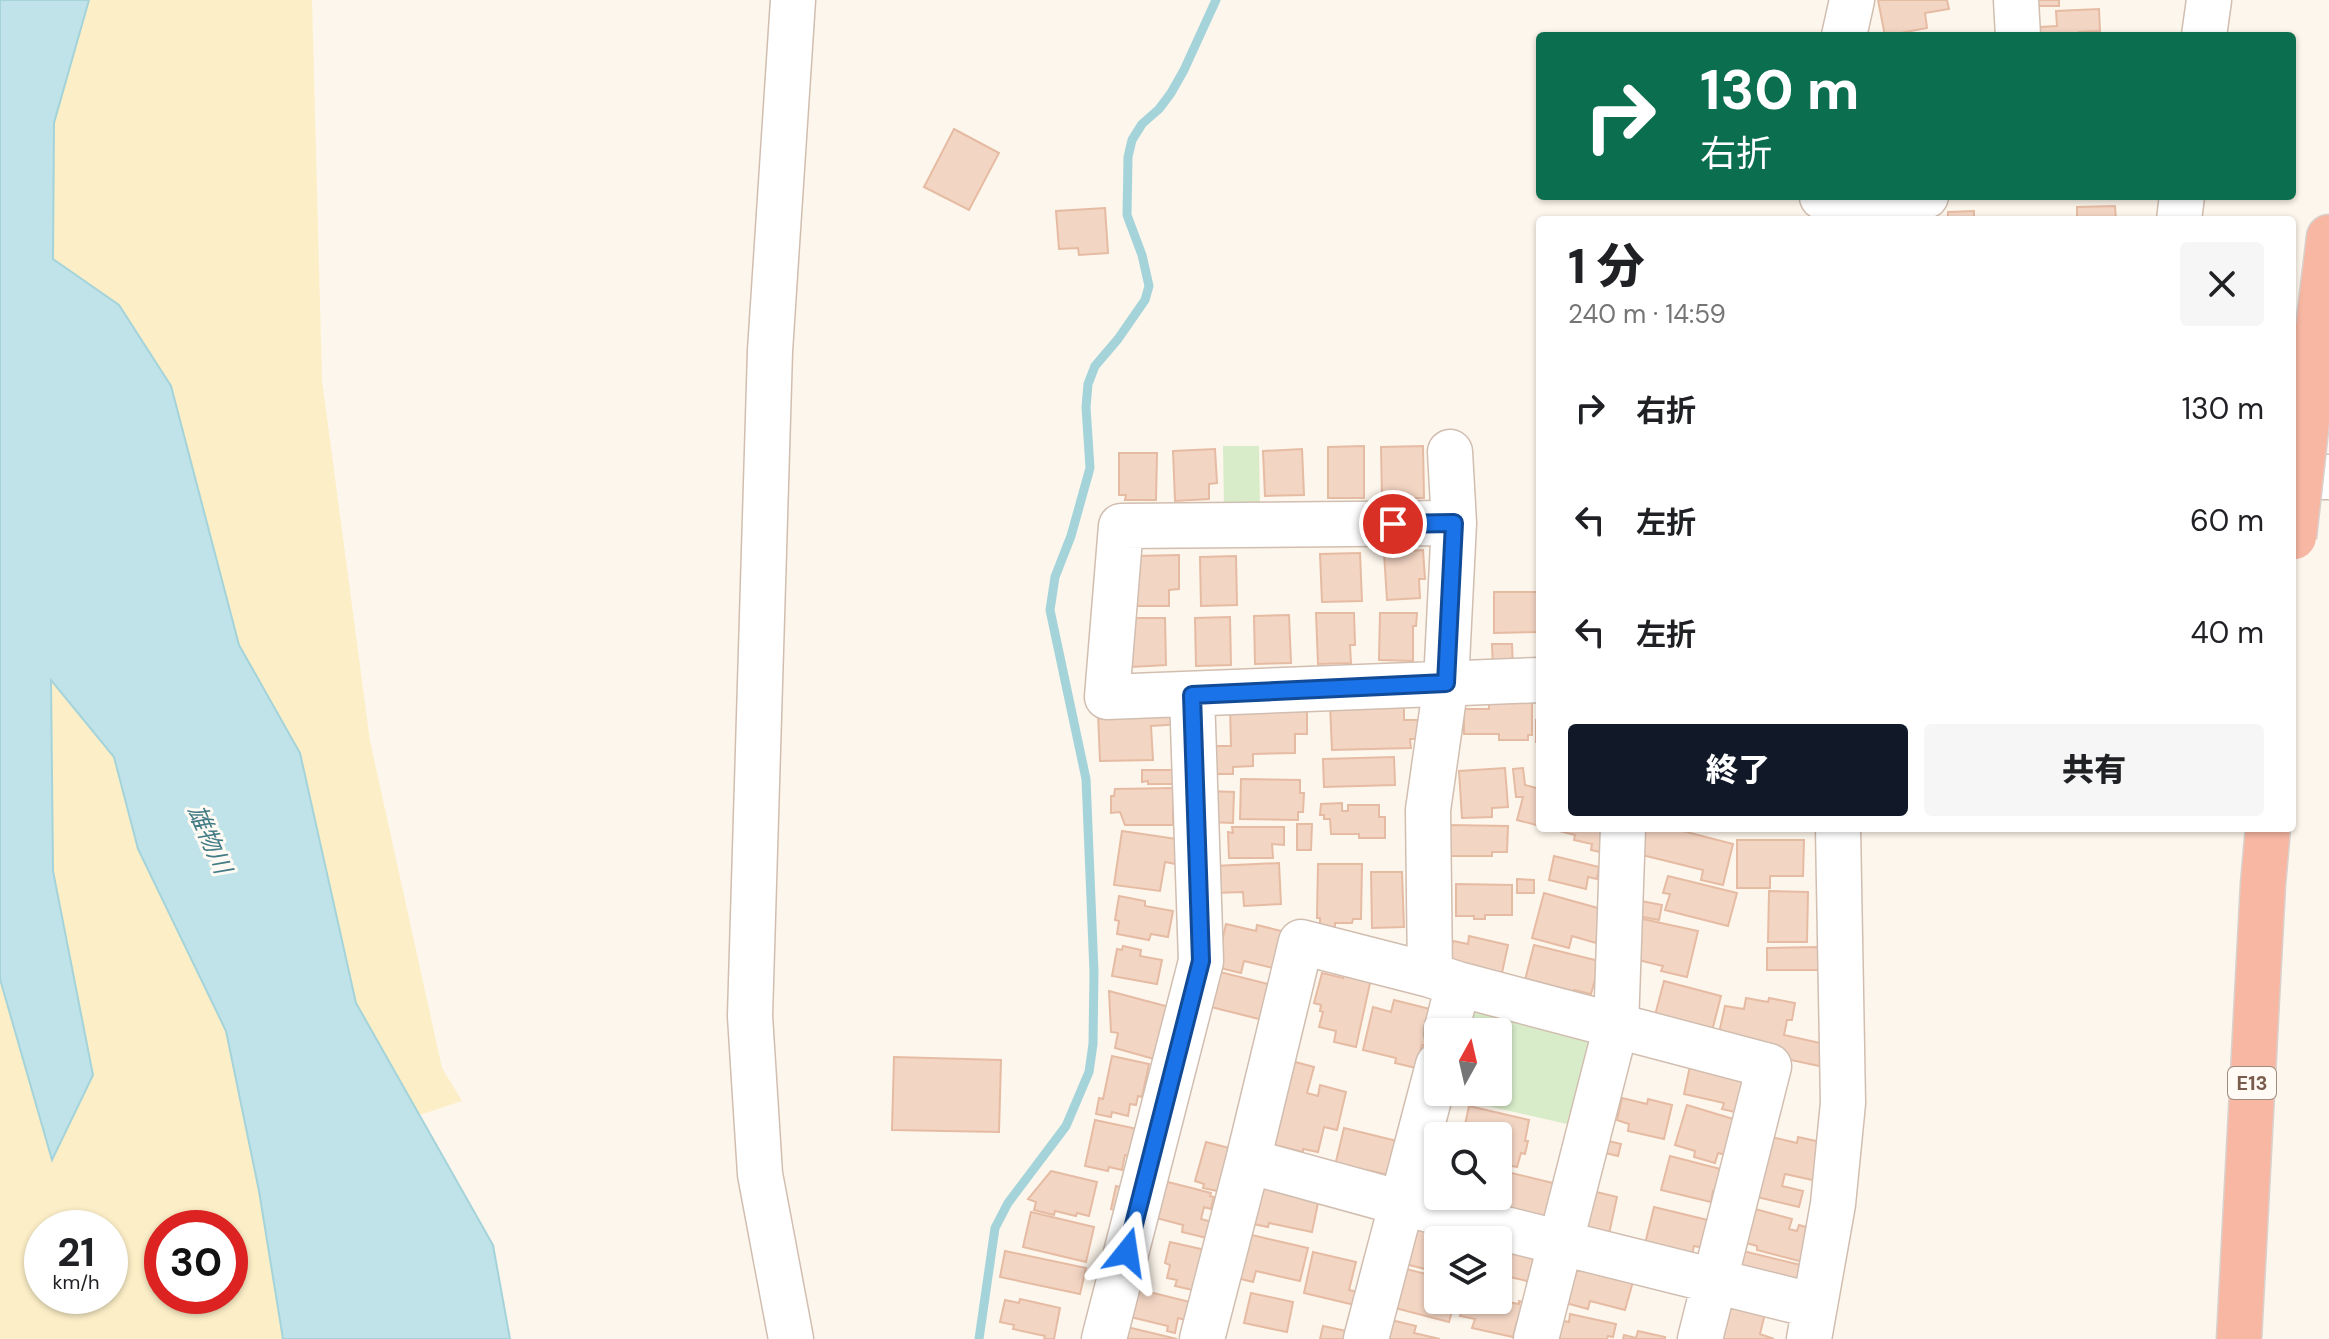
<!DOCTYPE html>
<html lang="ja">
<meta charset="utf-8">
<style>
body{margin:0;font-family:"DM Sans","Noto Sans JP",sans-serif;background:#f6f6f6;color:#202124;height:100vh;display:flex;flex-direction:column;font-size:30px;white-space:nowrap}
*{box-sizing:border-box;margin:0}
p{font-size:26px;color:#757577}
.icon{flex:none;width:44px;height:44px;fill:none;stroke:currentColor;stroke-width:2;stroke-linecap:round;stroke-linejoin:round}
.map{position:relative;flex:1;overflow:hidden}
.side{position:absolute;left:1536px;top:216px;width:760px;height:616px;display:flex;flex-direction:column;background:#fff;border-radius:8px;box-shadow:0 2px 6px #0004}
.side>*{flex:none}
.guide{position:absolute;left:1536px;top:32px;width:760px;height:168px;border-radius:8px;box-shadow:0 2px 6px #0004;background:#0b6e4f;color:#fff;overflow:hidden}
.needle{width:52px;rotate:8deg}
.tools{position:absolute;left:1424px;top:1018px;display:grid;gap:16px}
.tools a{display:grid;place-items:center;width:88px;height:88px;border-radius:8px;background:#fff;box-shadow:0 2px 6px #0004;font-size:40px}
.speed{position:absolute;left:24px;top:1210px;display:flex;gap:16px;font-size:40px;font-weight:700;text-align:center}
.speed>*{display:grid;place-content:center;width:104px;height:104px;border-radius:50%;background:#fff;box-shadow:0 2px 6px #0004;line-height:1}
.speed small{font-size:20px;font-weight:400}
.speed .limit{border:12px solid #d22;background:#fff;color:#111}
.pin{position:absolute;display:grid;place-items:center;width:68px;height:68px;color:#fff;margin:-34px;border:4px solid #fff;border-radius:50%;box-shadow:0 2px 8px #0007}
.me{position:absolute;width:88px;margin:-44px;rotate:15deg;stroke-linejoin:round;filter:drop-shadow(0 0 6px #0008)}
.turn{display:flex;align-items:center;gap:28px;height:168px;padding:0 32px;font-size:36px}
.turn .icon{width:104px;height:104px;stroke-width:2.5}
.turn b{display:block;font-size:56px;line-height:68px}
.round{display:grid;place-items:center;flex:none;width:84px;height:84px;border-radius:8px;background:#f6f6f6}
.summary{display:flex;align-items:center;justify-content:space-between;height:136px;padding:0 32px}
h1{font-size:48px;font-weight:800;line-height:60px}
.cta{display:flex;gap:16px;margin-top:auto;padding:16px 32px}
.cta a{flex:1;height:92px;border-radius:8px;background:#111827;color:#fff;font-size:32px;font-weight:800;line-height:92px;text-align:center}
.cta a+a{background:#f6f6f6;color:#202124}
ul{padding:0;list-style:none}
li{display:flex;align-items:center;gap:24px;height:112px;padding:0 32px}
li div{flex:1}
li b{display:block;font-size:30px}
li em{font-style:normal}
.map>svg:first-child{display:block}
</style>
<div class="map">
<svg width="2329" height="1339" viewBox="0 0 2329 1339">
<rect width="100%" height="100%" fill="#fdf6ec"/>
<path fill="#d8ecc9" d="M1223,446H1259L1260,509H1224Z
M1458,984L1616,1026L1589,1129L1431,1093L1498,1092V1032H1446Z"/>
<path fill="#fcefc7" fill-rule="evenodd" d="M89,0H312L322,380L370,741L442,1068L462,1101L420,1115L356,1003L300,753L239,645L207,527L53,259L54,123Z
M50,679L114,757L138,849L226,1031L259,1191L283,1339H0V979L50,1152L93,1075L53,871ZM42,1228H110V1296H42ZM162,1228H230V1296H162Z"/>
<path fill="#bfe3e8" stroke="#a5d3da" stroke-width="2" d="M0,0H89L54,123L53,259L119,305L171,386L239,645L300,753L356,1003L493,1245L510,1339H283L259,1191L226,1031L138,849L114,757L51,680L53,871L93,1075L52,1160L0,979Z"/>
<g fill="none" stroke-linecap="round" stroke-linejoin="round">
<path stroke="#a5d3da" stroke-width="9" d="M979,1339L995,1228L1008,1203L1066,1126L1089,1072L1093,1044L1094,972L1086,779L1050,610L1055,577L1071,536L1090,468L1086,407L1088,384L1095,366L1118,339L1145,300L1149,286L1142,255L1127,215L1128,157L1132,140L1142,124L1159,109L1171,93L1184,70L1216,0"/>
</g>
<path fill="#f3d5c3" stroke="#e6bba3" stroke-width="2" d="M1878,0H1947L1949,9L1925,13L1927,28L1885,36Z
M2036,0H2059V6H2036Z
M2099,9L2100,31L2079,32L2080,36H2040V27L2057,26L2056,11Z
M954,129L999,153L969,210L924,187Z
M2115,206L2116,220H2077V207Z
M1105,208L1108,253L1079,255L1078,248L1059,249L1056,211Z
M1974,211V220H1948V212Z
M1364,446V498H1328V447Z
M1423,446L1424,498H1382L1381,447Z
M1215,449L1217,483L1209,484V499L1175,501L1173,451Z
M1302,449L1304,495L1265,496L1263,451Z
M1119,453H1157L1156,500H1125L1126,495H1119Z
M1423,550L1425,579H1419L1420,598L1387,600L1384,553Z
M1360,553L1362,601L1322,602L1320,554Z
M1179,555V589L1169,590V606H1137L1136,556Z
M1236,556L1237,605L1201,606L1200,557Z
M1494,592H1537L1538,632L1494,633Z
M1316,613H1354L1355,645H1350L1351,663L1318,664Z
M1380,613H1417L1416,626H1413V661L1379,660Z
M1289,615L1291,663L1255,664L1254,616Z
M1230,617L1231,665L1196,666L1195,618Z
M1130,618H1165L1166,665L1131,667Z
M1492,644H1512L1513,669H1493Z
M1489,700L1532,701V735H1528V740H1499V734H1464V709H1489Z
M1404,704V720H1427V739H1410L1411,748L1332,750L1330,705Z
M1230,707L1307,710V734H1295V753L1253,754V766L1233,767V774H1206L1205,746H1231Z
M1180,709L1181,724L1151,726L1153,760L1100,761L1098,713Z
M1536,720H1540V742H1536Z
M1394,757L1395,785L1324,787L1323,759Z
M1505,768L1508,807L1492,808V817L1462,818L1459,771Z
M1523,768L1525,785L1540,789V826L1517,820L1523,797H1516L1513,769Z
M1142,770H1173V784H1148V781L1142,782Z
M1241,779L1300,780V793H1304L1303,812H1298V820L1240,819Z
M1173,788V825H1125L1120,812L1111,813V796H1114L1115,789Z
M1209,791L1234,792L1233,823L1208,822Z
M1342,803V811H1348V805H1379V817H1385V838H1359V834H1331L1330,819H1324V815H1320L1321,804Z
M1297,824H1312L1311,850H1297Z
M1449,825L1508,826L1507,852H1492V856H1449Z
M1232,827H1284V845L1272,844L1273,858H1229L1228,832L1233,833Z
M1547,828H1605L1609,854L1591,850L1592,844L1574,840L1575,835Z
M1641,828H1671L1733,844L1723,885L1701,880L1703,870L1634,853Z
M1122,831L1184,840L1181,865L1165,862L1160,891L1114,885Z
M1737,840H1804L1803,876H1770V888H1737Z
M1554,856L1599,867L1597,879L1588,877L1586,889L1549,880Z
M1279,863L1281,904L1244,906L1243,892L1215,893L1214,866Z
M1318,864H1362L1361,919H1353L1352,923H1335V934H1320V918H1317Z
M1371,872H1402L1404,927L1372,928Z
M1668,876L1737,893L1728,926L1665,910L1670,894L1663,893Z
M1517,879L1534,880V893H1517Z
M1456,884L1512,885V915H1485V919H1474V916H1456Z
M1769,891L1808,892L1807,942H1768Z
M1544,893L1605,910L1596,943L1572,936L1569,948L1532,938Z
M1119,896L1145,901V906L1173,911L1168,937L1151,934L1149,940L1117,934L1119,921L1115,920Z
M1636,900L1662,905L1659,920L1633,915Z
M1638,918L1698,931L1687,977L1661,971L1663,966L1634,959Z
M1226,924L1256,931L1257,925L1294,934L1285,971L1244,961L1241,973L1216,967Z
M1469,936L1508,945L1500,982L1448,960L1453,941L1468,944Z
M1534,945L1607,963L1603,978L1596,976L1591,994L1574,990L1572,996L1524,984Z
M1123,946L1141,950L1140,956L1162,960L1157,984L1112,976L1117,949L1122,950Z
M1818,947V970H1767V948Z
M1346,968L1372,974L1356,1047L1334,1042L1336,1031L1319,1027L1323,1012L1320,1011L1321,1005L1314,1003L1322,973L1343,978Z
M1212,970L1280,987L1271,1022L1203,1005Z
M1664,981L1721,996L1711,1035L1654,1019Z
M1109,991L1173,1008L1161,1061L1115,1048L1118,1033L1111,1032Z
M1746,998L1768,1002L1769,998L1795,1003L1792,1020H1787L1784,1035L1829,1045L1824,1067L1767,1055L1719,1033L1725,1006L1744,1009Z
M1394,1000L1430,1009L1431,1026L1426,1046L1422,1045L1416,1068L1395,1063L1396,1058L1363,1050L1373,1007L1391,1012Z
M1112,1056L1149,1064L1142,1097L1138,1096L1136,1105L1130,1104L1128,1116L1112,1112L1111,1117L1096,1114L1099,1098L1103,1099Z
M894,1057L1001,1060L999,1132L892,1130Z
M1692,1057L1752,1074L1747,1115L1722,1109L1724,1103L1684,1094Z
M1288,1060L1314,1067L1307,1093L1318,1096L1320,1085L1346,1092L1337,1130L1324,1127L1318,1152L1303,1149V1152L1267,1143Z
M1622,1098L1647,1104L1648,1099L1672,1105L1664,1139L1628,1131L1629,1124L1617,1120Z
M1687,1105L1743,1122L1734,1157L1718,1153L1715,1163L1694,1157L1695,1151L1675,1145Z
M1469,1106L1529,1120L1525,1141H1528L1525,1154L1521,1153L1517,1167L1502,1164L1505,1148L1498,1146V1136H1466L1463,1134Z
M1095,1120L1142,1130L1136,1158L1125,1155L1122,1170L1109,1167L1108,1171L1085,1166Z
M1344,1128L1405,1143L1397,1177L1367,1170L1365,1177L1334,1170Z
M1767,1136L1797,1143L1798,1137L1825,1143L1817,1181L1785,1174L1782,1186L1803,1191L1799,1207L1753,1196Z
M1600,1139L1621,1144L1618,1156L1597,1151Z
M1206,1142L1237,1150L1222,1192L1203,1188L1204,1184L1195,1181Z
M1427,1150L1438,1153V1188L1434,1187L1433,1191L1417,1187Z
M1670,1156L1732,1172L1727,1194L1713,1191L1711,1202L1661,1190Z
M1499,1170L1561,1185L1553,1221L1494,1207L1498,1196Z
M1051,1171L1097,1182L1089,1216L1077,1213L1076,1216L1055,1211L1054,1215L1034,1210L1036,1202L1028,1199Z
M1257,1180L1320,1193L1312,1232L1269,1223L1268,1227L1248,1223Z
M1164,1181L1211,1193L1210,1196L1214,1197L1211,1209L1204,1207L1201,1219L1219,1224L1215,1240L1182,1232L1183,1225L1149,1216Z
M1116,1186L1130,1189L1125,1213L1111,1209Z
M1588,1190L1617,1197L1609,1234L1580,1227Z
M1654,1207L1716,1222L1709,1249L1694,1246L1691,1259L1644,1248Z
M1755,1209L1792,1219L1789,1229L1797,1231L1799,1225L1813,1229L1803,1262L1757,1250V1246L1743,1242Z
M1031,1212L1094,1227L1086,1262L1023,1247Z
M1412,1219L1462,1240H1438V1260L1428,1258L1425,1269L1401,1263Z
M1243,1233L1308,1248L1300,1281L1256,1271L1253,1282L1233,1277Z
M1498,1240L1535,1254V1283L1510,1277L1509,1283L1498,1281Z
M1170,1242L1214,1252L1193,1290L1175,1286L1177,1280L1167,1278L1170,1265L1165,1263Z
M1005,1251L1086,1268L1080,1294L1000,1277Z
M1743,1251L1809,1267L1805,1285L1738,1275Z
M1313,1252L1356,1262L1349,1290L1366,1294L1363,1307L1304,1293Z
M1572,1262L1634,1278L1625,1310L1590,1301L1588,1309L1562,1302Z
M1398,1267L1438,1277V1300H1455L1449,1322L1395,1308Z
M1129,1287L1198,1304L1193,1322L1178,1318L1175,1333L1167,1331L1168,1326L1122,1315Z
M1251,1293L1293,1302L1287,1332L1244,1323Z
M1498,1293L1503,1294L1502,1301L1519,1304V1301L1530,1304L1525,1324L1517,1322L1513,1337L1472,1328L1475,1319L1460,1316L1464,1300H1498Z
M1020,1299L1060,1308L1054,1339H1044L1045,1336L1013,1329L1014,1325L1000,1322L1005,1300L1019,1303Z
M1729,1300L1766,1309L1760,1334L1774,1339H1719Z
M1570,1314L1616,1324L1613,1337L1608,1336L1607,1339H1550L1554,1319L1569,1322Z
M1383,1318L1416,1326L1414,1333L1440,1339H1379Z
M1123,1326L1177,1339H1120Z
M1323,1326L1351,1332L1350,1339H1320Z
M1638,1331L1665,1337V1339H1623L1624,1335L1636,1338Z"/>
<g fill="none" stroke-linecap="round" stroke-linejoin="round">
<g stroke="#d1beb0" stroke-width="47">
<path id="minor" d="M2016,0L2018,36
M1844,36L1852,0
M2204,36L2209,0
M1822,197L1926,196
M2179,220L2182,196
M2292,477H2329
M1454,523L1121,526L1107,697L1540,680
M1430,975L1458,984L1769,1066L1700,1339
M1446,1032L1458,984
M1248,1161L1401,1203L1815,1306
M791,1339L760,1174L750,1016L770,351L793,0
M1104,1339L1201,961L1192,695
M1202,1339L1248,1161L1301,942L1430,975L1428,810L1446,683L1454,523L1450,452
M1366,1339L1438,1065
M1536,1339L1616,1026L1623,828
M1809,1339L1833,1204L1843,1103L1838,828"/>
</g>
<g stroke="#dad1cd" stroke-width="47">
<path id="highway" d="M2309,402L2329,237
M2239,1339L2263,884L2268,828"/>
</g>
<use href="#minor" stroke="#fff" stroke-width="44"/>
<use href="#highway" stroke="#f7b7a3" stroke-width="44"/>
<g stroke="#dad1cd" stroke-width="47" stroke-linecap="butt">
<path id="highway-bridge" d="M2294,537L2309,402"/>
</g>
<use href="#highway-bridge" stroke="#f7b7a3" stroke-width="44"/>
</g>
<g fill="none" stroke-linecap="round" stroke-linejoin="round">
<g stroke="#114b97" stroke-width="20">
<path id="route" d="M1127,1252L1201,961L1192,695L1446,683L1454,523L1393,524"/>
</g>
<use href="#route" stroke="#1a73e8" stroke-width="14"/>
</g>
<g text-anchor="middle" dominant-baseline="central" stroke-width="6" stroke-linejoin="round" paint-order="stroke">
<rect fill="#fffaf3" stroke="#a28b7f" stroke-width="2" x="2228" y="1067" width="48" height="32" rx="6"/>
<g font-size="20" font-weight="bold" fill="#7a5c4d">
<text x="2252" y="1083">E13</text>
</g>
<g font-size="24" font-style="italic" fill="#437c86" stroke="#fffaf3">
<text transform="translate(210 839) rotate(66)">雄物川</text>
</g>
</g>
</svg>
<div class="tools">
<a><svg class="needle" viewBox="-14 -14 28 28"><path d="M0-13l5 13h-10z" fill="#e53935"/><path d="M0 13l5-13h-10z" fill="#757577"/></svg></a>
<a><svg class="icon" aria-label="search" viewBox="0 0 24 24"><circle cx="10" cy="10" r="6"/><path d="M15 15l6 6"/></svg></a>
<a><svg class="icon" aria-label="layers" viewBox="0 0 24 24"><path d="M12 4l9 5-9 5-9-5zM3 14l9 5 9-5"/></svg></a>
</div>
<div class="speed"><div>21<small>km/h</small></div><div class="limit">30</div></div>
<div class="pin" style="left:1393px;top:524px;background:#d93025"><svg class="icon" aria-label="arrive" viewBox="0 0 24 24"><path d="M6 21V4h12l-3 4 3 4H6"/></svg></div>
<svg class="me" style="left:1127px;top:1252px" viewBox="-20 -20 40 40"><path d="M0-17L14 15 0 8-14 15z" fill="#1a73e8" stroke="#fff" stroke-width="4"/></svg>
<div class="guide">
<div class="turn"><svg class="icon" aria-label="right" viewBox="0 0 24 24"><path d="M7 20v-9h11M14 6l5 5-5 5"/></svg><div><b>130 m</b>右折</div></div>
</div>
<section class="side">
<div class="summary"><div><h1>1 分</h1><p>240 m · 14:59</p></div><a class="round"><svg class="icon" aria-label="close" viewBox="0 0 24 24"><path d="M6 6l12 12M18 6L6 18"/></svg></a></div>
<ul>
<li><svg class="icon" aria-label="right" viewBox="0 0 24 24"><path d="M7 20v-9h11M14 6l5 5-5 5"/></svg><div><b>右折</b></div><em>130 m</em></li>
<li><svg class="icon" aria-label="left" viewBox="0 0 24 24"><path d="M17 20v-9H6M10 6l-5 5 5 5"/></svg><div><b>左折</b></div><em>60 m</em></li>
<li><svg class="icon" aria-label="left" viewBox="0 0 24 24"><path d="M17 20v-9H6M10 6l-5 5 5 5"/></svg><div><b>左折</b></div><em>40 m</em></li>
</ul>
<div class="cta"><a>終了</a><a>共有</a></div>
</section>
</div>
